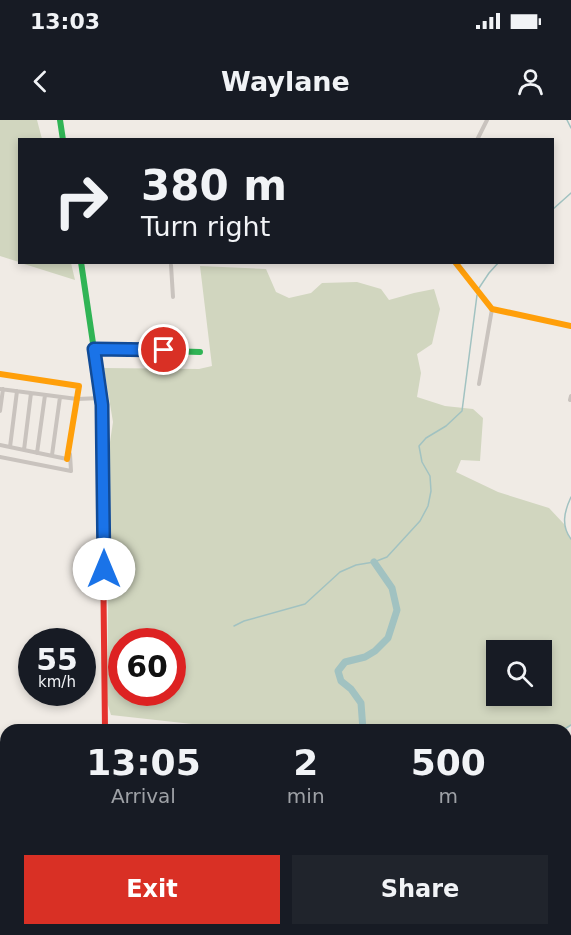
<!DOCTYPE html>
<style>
body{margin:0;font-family:"DejaVu Sans",sans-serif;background:#20242c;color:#f1f3f6;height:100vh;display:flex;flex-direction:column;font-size:22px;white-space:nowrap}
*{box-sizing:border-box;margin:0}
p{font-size:20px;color:#9ea1a6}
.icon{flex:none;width:33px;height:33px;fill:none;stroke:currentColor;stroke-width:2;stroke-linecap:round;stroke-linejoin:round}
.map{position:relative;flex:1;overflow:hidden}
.panel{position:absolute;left:0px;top:604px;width:572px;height:212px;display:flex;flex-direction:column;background:#171b24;border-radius:18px 18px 0 0;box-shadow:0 3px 9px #0003}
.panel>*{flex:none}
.banner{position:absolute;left:18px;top:18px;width:536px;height:126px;border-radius:0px;box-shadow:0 3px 9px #0003;background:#171b24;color:#f1f3f6;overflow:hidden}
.tools{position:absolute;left:486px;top:520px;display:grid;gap:12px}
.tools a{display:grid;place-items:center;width:66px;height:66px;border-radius:0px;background:#171b24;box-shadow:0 3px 9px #0003;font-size:30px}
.speed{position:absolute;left:18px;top:508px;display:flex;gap:12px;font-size:30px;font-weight:700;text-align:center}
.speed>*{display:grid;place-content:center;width:78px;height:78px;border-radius:50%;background:#171b24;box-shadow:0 3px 9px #0003;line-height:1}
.speed small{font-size:15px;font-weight:400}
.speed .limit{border:9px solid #d22;background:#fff;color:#111}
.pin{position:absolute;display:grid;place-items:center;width:51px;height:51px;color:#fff;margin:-26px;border:3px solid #fff;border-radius:50%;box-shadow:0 2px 6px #0007}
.me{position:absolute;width:66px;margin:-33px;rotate:0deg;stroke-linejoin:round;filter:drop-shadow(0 0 4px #0008)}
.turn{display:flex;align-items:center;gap:21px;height:126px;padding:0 24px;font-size:27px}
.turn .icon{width:78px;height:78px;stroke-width:2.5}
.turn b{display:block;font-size:42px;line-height:51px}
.eta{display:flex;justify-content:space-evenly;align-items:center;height:102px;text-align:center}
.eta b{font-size:36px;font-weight:600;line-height:42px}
.button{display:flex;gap:12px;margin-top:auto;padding:12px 24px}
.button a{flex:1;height:69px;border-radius:0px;background:#d93025;color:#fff;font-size:24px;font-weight:600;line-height:69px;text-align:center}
.button a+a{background:#20242c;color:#f1f3f6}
.status{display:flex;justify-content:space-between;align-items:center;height:42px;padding:0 30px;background:#171b24;direction:ltr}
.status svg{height:16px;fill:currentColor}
header{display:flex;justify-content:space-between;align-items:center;height:78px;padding:0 24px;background:#171b24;font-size:27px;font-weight:600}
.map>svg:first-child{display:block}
</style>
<div class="status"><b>13:03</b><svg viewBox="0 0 49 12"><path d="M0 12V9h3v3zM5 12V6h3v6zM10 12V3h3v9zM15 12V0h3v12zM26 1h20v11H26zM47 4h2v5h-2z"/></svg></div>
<header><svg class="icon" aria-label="back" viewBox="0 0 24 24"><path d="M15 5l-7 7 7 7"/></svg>Waylane<svg class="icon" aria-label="person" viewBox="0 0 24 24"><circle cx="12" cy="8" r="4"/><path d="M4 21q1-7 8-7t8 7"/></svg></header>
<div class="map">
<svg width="571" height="815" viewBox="0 0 571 815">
<rect width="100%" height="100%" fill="#f0ebe5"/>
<path fill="#d1d6bf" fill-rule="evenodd" d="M0,0H37L42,19L20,20L19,142L0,136Z
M21,143H71L75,160Z
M200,146L266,149L276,172L289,178L311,173L322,163L357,162L381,169L389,180L414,173L434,169L440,189L432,224L417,234L421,253L417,277L445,286L473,289L483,298L480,341L461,340L456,352L498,372L549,388L564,404L569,417L571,419V605L563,610H246L111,595L107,582L110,322L113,302L104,248L199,249L212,246ZM122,522H172V573H122ZM496,531H542V576H496Z"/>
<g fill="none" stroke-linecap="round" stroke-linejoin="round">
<path stroke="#a1c2c1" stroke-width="1.5" d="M567,0L571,8
M552,90L571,73
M479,168L489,153L499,142
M571,377C564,392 561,406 571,419
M234,506L244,501L305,484L340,452L356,445L374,442L387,437L420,401L428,386L431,371L430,356L422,342L419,326L426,318L446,306L462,291L477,175
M563,610L571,605
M566,693L571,700"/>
<path stroke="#a1c2c1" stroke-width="7" d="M363,610L361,583L351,569L341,561L338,551L345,542L365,537L375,531L388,518L397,490L392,468L374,442
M344,810L345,815"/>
<path stroke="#c9c3be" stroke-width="4" d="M477,20L487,0
M171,145L173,177
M479,264L492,189
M0,269L77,279L101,278
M570,280L571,276
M0,291L3,269
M0,325L67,339
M10,327L17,271
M24,330L31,273
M37,333L45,275
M52,335L60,277
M0,337L71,351L70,334
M0,640L5,621
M566,652L571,658
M0,663L6,664
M566,672L570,676
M0,680L6,682
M0,701L6,702
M0,727L6,728
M0,756L6,757
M0,785L6,786
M80,810L83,815
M111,810L113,815
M561,815L571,812"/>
<path stroke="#30b455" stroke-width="6" d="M60,0L63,20
M81,142L102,284L103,431
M94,229L200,232
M566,641L571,637"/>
<path stroke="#ff9f0a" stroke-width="6" d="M455,142L492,189L571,206
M0,254L79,266L67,339
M132,810L133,815"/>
<path stroke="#e5322d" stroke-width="6" d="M103,431L105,610"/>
</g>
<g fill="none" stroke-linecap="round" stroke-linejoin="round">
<g stroke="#114b97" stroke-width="15">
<path id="route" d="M104,449L102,285L94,229L164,230"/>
</g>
<use href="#route" stroke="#1a73e8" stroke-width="10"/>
</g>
</svg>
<div class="tools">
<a><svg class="icon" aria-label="search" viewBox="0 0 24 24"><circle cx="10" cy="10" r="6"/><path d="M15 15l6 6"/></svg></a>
</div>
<div class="speed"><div>55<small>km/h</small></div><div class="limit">60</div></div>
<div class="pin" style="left:164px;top:230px;background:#d93025"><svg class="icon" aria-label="arrive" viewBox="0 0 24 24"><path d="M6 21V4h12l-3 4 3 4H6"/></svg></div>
<svg class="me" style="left:104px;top:449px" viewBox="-20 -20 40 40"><circle r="19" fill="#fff"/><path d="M0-13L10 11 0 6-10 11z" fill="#1a73e8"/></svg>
<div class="banner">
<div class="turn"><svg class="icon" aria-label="right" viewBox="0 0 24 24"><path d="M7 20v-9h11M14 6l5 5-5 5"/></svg><div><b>380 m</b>Turn right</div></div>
</div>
<section class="panel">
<div class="eta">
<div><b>13:05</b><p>Arrival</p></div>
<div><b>2</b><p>min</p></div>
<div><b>500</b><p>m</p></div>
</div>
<div class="button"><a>Exit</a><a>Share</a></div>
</section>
</div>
